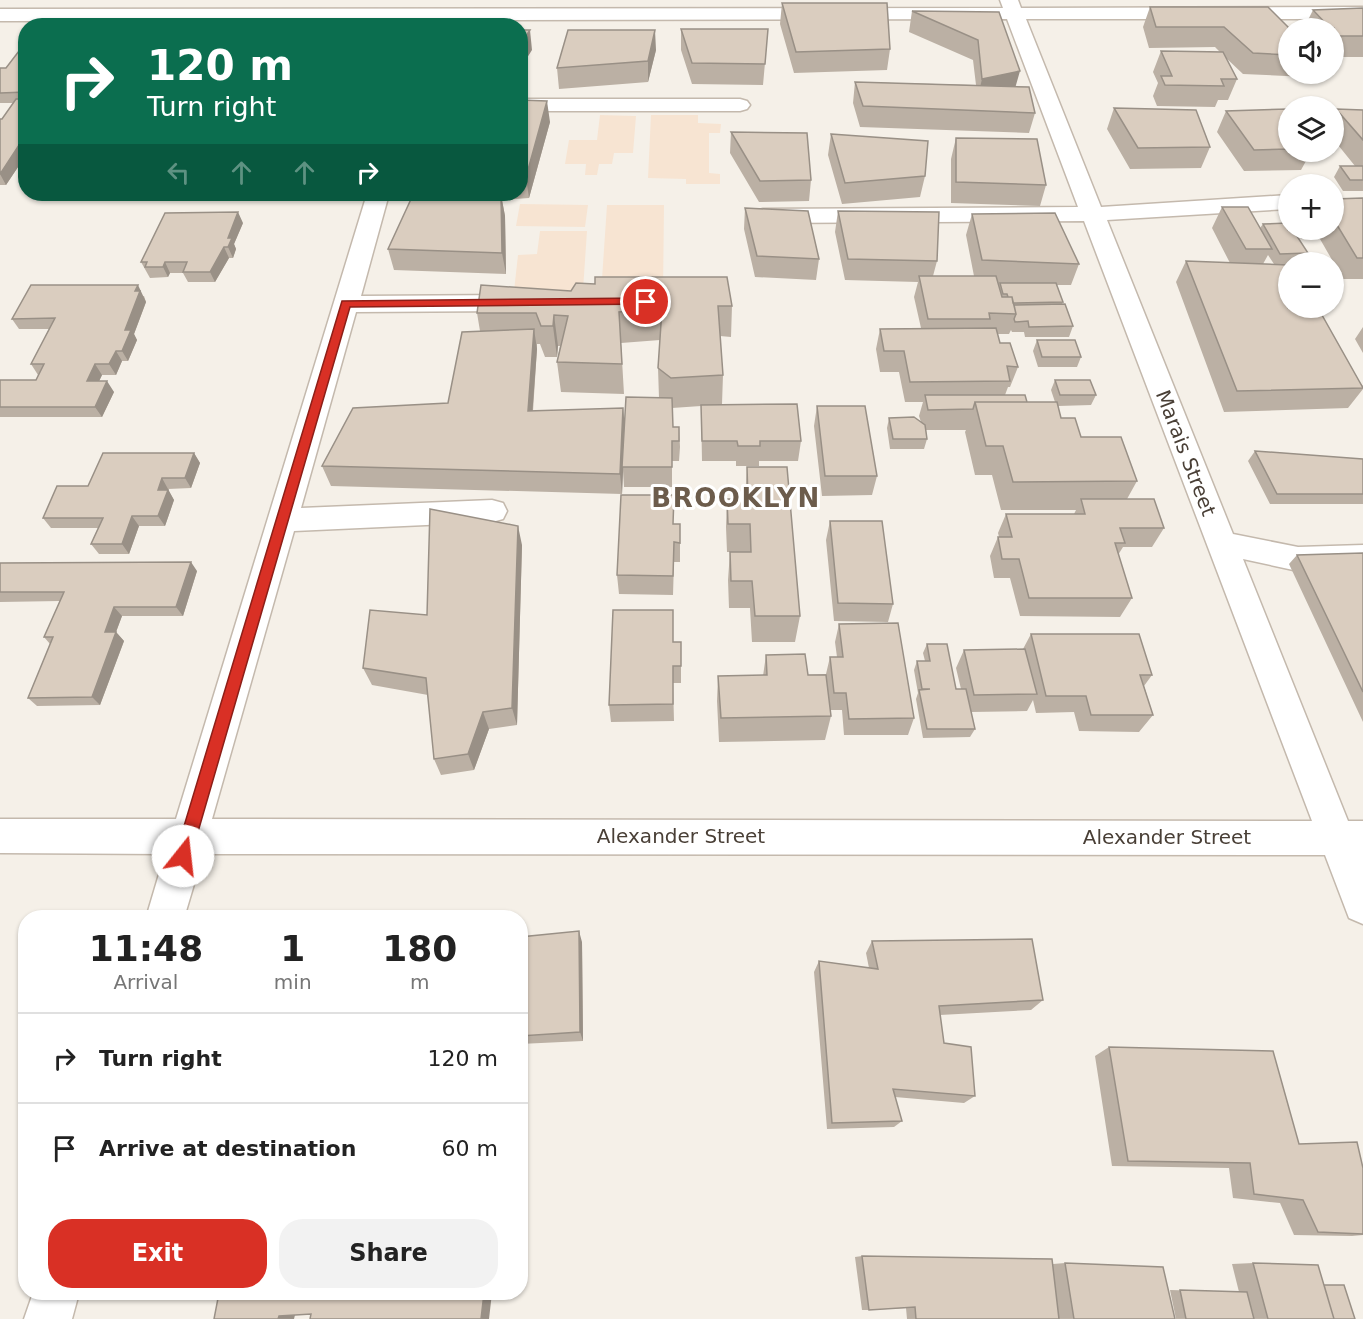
<!DOCTYPE html>
<meta charset="utf-8">
<style>
body{margin:0;font-family:"DejaVu Sans",sans-serif;background:#f2f2f2;color:#222;height:100vh;display:flex;flex-direction:column;font-size:22px;white-space:nowrap}
*{box-sizing:border-box;margin:0}
p{font-size:20px;color:#767676}
.icon{flex:none;width:33px;height:33px;fill:none;stroke:currentColor;stroke-width:2;stroke-linecap:round;stroke-linejoin:round}
.map{position:relative;flex:1;overflow:hidden}
.sheet{position:absolute;left:18px;top:910px;width:510px;height:390px;display:flex;flex-direction:column;background:#fff;border-radius:24px;box-shadow:0 2px 4px #0004}
.sheet>*{flex:none}
.top-card{position:absolute;left:18px;top:18px;width:510px;height:183px;border-radius:24px;box-shadow:0 2px 4px #0004;background:#0b6e4f;color:#fff;overflow:hidden}
.tools{position:absolute;left:1278px;top:18px;display:grid;gap:12px}
.tools a{display:grid;place-items:center;width:66px;height:66px;border-radius:50%;background:#fff;box-shadow:0 2px 4px #0004;font-size:30px}
.pin{position:absolute;display:grid;place-items:center;width:51px;height:51px;color:#fff;margin:-26px;border:3px solid #fff;border-radius:50%;box-shadow:0 2px 6px #0007}
.me{position:absolute;width:66px;margin:-33px;rotate:16deg;stroke-linejoin:round;filter:drop-shadow(0 0 4px #0008)}
.turn{display:flex;align-items:center;gap:21px;height:126px;padding:0 30px;font-size:27px}
.turn .icon{width:78px;height:78px;stroke-width:2.5}
.turn b{display:block;font-size:42px;line-height:51px}
.lanes{display:flex;align-items:center;height:57px;padding:0 30px;background:#0003;justify-content:center;gap:30px;direction:ltr}
.lanes .off{opacity:.35}
.eta{display:flex;justify-content:space-evenly;align-items:center;height:102px;text-align:center}
.eta b{font-size:36px;font-weight:700;line-height:42px}
.button{display:flex;gap:12px;margin-top:auto;padding:12px 30px}
.button a{flex:1;height:69px;border-radius:24px;background:#d93025;color:#fff;font-size:24px;font-weight:700;line-height:69px;text-align:center}
.button a+a{background:#f2f2f2;color:#222}
ul{padding:0;list-style:none}
li{display:flex;align-items:center;gap:18px;height:90px;padding:0 30px;border-top:2px solid #e0e0e0}
li div{flex:1}
li b{display:block;font-size:22px}
li em{font-style:normal}
.map>svg:first-child{display:block}
</style>
<div class="map">
<svg width="1363" height="1319" viewBox="0 0 1363 1319">
<rect width="100%" height="100%" fill="#f5f0e8"/>
<path fill="#f7e4d2" d="M600,115L636,116L633,153H614L612,164H599L597,175H585L586,164H565L569,140H597Z
M651,115H698V123L721,124L720,133H709V173L720,174V184H686V179L648,178Z
M520,204L588,205L585,227L516,226Z
M607,205H664L663,294H601Z
M540,231H587L583,290L514,291L518,255L537,254Z"/>
<g fill="none" stroke-linecap="round" stroke-linejoin="round">
<g stroke="#c4b9ad" stroke-width="3">
<path id="minor" d="M1000,0H1018L1021,8L1363,7V19H1026L1101,207L1288,195V209L1107,220L1233,534L1298,547L1363,545V569L1298,571L1243,559L1348,821H1363V924L1349,918L1325,855L203,854L184,918H146L165,854L0,853V819H176L367,194H389L361,296L524,295L533,297L537,303L533,309L524,311L356,312L301,508L492,500L503,503L507,511L503,519L492,522L294,531L212,819L1312,821L1084,221L763,223L755,221L751,216L755,211L763,209L1078,207L1007,19L0,21V9L1003,8Z
M520,99H740L747,101L750,105L747,109L740,111H520Z
M33,1293H79L72,1319H24Z"/>
</g>
<use href="#minor" fill="#fff" fill-rule="evenodd"/>
</g>
<path fill="#bbb0a4" fill-rule="evenodd" d="M782,3L890,49L887,70L794,73L780,24Z
M1150,7L1288,28V74H1309L1307,77L1243,74L1225,57L1237,79L1228,100H1218L1215,107L1157,106L1153,96L1158,83L1153,72L1161,51L1220,52L1215,47L1149,48L1143,27Z
M1363,8V57H1334V28H1304L1313,10Z
M912,11L999,12L1015,87L1035,113L1029,133L860,127L853,103L855,82L976,85L973,60L909,32Z
M681,29H768L763,85L692,84L681,50Z
M656,50L648,82L559,89L557,68Z
M26,51V155L6,185H0V119H2L13,103H0V68H6Z
M520,100L550,122L529,198L502,200L505,216L506,274L394,270L388,249L449,196L446,194H520Z
M1114,108L1210,147L1201,168L1130,169L1107,129Z
M1288,109V152H1311L1301,170L1244,171L1217,132L1226,111Z
M1336,109L1363,110V191H1343L1334,177L1340,166H1355L1334,140V112Z
M731,132L811,180L809,201L759,202L730,153Z
M831,134L925,176L920,197L842,204L828,155Z
M956,138L1046,185L1040,206L951,203V159Z
M1363,198V279H1343L1320,239H1301L1296,230H1334V199Z
M1222,207L1260,228L1263,224L1308,253L1302,262H1288V264H1274L1268,255L1263,264L1363,386V389L1348,408L1224,412L1176,282L1186,261L1230,263L1212,228Z
M745,208L819,259L816,280L755,277L744,229Z
M838,211L937,261L933,276H974L966,235L972,214L1079,264L1071,285H1057L1063,302L1062,304L1073,326L1069,337H1025L1024,332H1012L1011,330L1009,334H997L1000,343L1018,367L1010,387H1008L1005,395L1027,402H1055L1051,390L1055,380L1096,395L1091,405L1058,406L1061,418L1081,437L1137,481L1127,499L1164,528L1152,547H1123L1118,555L1132,598L1120,617L1020,616L1010,578H994L990,556L998,537H999L998,533L1006,514H1074L1076,510H1001L992,475H975L965,432L966,430H926L927,439L924,449H890L887,428L889,418L921,422L919,416L923,402H905L899,372H880L876,349L880,329L921,328L914,297L918,282L845,280L835,232Z
M243,223L234,244L236,249L233,258H229L215,282H188L183,273H170L168,277L150,278L141,262Z
M595,284L732,306L731,337L720,336L723,375L722,404L801,441L798,461H759V466H736V461H702L701,406L672,408L673,427H679L680,447L679,461H672V487H624L623,471L622,494L331,486L322,466L448,403L480,331L477,313L571,291ZM660,340L658,368L659,398L625,426L623,408L533,411L537,349V344H540L545,357H557L558,346H560L557,362L561,392L624,394L621,343Z
M144,296L146,302L134,334L137,340L128,361H122L116,375H102L99,381L114,392L102,417H0V380H36L38,375L31,364L49,329H19L12,319Z
M1363,327V353L1355,339Z
M1037,340L1081,357L1077,367H1038L1033,351Z
M817,406L877,476L872,495L822,496L814,426Z
M1255,451L1363,459V504H1270L1248,461Z
M194,453L200,463L191,488L168,489V490L174,500L165,526H139L129,554H99L91,544L98,528H51L43,518L88,486Z
M747,467L800,616L795,642H752L750,608H729L728,580L730,552H727L726,527L727,499H745Z
M830,521L893,604L888,622L834,621L826,540Z
M674,524H680V562H674L673,595L619,594L617,575Z
M522,545L517,725L489,729L474,770L441,775L434,759L428,695L372,685L363,668L427,615Z
M1363,553V722L1289,564L1297,555Z
M0,563L197,571L183,616H122L116,632L124,641L100,705L37,706L28,698L50,644L44,637L60,601L0,602Z
M839,624L914,718L908,735H844L842,710H831V716L825,740L719,742L717,701L718,676H763L766,655L808,675L826,674L830,657H837L835,642Z
M1031,634L1152,675L1144,686L1153,715L1139,732L1079,731L1074,712L1036,713L1033,700L1027,711L971,712L975,729L970,737L923,738L916,699L918,693L914,670L917,661H925L923,653L927,644L956,689H961L956,668L964,650L1023,649Z
M673,642H681V683H673L674,721L611,722L609,705Z
M520,937L582,942L583,1041L520,1044Z
M872,941L1043,1000L1031,1010L940,1015L944,1043L975,1096L964,1103L895,1097L902,1121L894,1127L827,1129L814,972L819,961L869,968L866,953Z
M1109,1047L1299,1144L1363,1234V1235L1352,1236L1294,1235L1280,1203L1233,1198L1229,1168L1112,1166L1095,1056Z
M862,1256L1053,1264L1065,1263L1175,1319H907L906,1308L869,1310H862L855,1257Z
M1253,1263L1324,1285L1355,1319H1176L1170,1290L1239,1292L1232,1264Z"/>
<path fill="#999086" d="M530,30L532,50L520,69V45Z
M655,30L656,50L648,82V61Z
M1020,71L1014,92L977,100L982,79Z
M547,101L550,122L529,198L526,177Z
M21,142L26,150V155L6,185L0,174Z
M501,195L505,216L506,274L502,253Z
M238,212L243,223L234,244L236,249L233,258L228,247V238Z
M224,247L229,258L215,282L210,272Z
M165,262L170,273L168,277L163,267Z
M138,285L146,302L134,334L137,340L128,361L122,351L125,330L135,291Z
M554,315L558,346L557,357L553,326Z
M534,329L537,349L531,431L528,411Z
M116,351L122,361L116,375L109,364Z
M95,364L102,375L94,392L87,381Z
M107,381L114,392L102,417L95,407Z
M623,408L625,428L622,494L620,474Z
M194,453L200,463L191,488L185,478Z
M162,478L174,500L165,526L158,516V490Z
M132,516L139,526L129,554L122,544Z
M518,526L522,545L517,725L512,708Z
M191,562L197,571L183,616L176,607Z
M114,607L122,616L116,632L124,641L100,705L92,697L105,632Z
M483,712L489,729L474,770L468,754Z
M579,931L582,942L583,1041L580,1032Z
M484,1293H492L489,1319H481Z
M295,1315L294,1319H278L279,1316Z"/>
<path fill="#dacdbf" stroke="#999086" stroke-width="1.5" d="M782,3H887L890,49L796,52Z
M1150,7H1268L1289,28H1288V55L1253,53L1224,27H1156Z
M1363,8V36H1336L1334,33V28H1330L1313,10Z
M912,11L999,12L1020,71L982,79L978,40Z
M681,29H768L765,64L692,63Z
M520,30H530L520,45Z
M568,30H655L648,61L557,68Z
M19,51H26V92L0,93V68H6Z
M1161,51L1223,52L1237,79H1221L1224,86L1165,85L1161,76H1172Z
M855,82L1029,87L1035,113L863,106Z
M16,99H26V142H21L0,174V119H2Z
M520,100L547,101L526,177H520Z
M1114,108L1196,110L1210,147L1138,148Z
M1288,109V149L1254,150L1226,111Z
M1336,109L1363,110V140Z
M731,132L807,133L811,180L760,181Z
M831,134L928,141L925,176L845,183Z
M956,138L1037,139L1046,185L956,182Z
M1340,166H1363V180H1350Z
M501,195L502,253L388,249L412,197Z
M1363,198V258H1357L1334,220V199Z
M1222,207H1248L1272,249H1246Z
M745,208L808,211L819,259L757,256Z
M838,211L939,212L937,261L848,259Z
M238,212L228,238H232L228,247H224L210,272H183L187,262H165L163,267H145L147,262H141L165,213Z
M1055,213L1079,264L982,260L972,214Z
M1288,223V230H1293L1308,253L1280,254L1263,224Z
M1186,261L1288,265V308H1318L1363,388L1237,391Z
M919,276H996L1002,297H1012L1016,314L989,313L990,319H928Z
M595,277H727L732,306H718L723,375L671,378L658,368L662,309L619,312L622,364L557,362L568,316L554,315L553,326H541L536,313H477L481,285L571,291L576,283L595,284Z
M1000,283H1056L1063,302L1013,303L1012,297H1008L1007,294H1003Z
M31,285H138L135,291H140L125,330H131L122,351H116L109,364H95L87,381H107L95,407H0V380H36L44,364H31L55,318L12,319Z
M1065,304L1073,326L1029,327L1028,321L1015,322L1014,319L1016,314L1014,305Z
M996,328L1000,343H1010L1018,367L1007,366L1010,381L910,382L904,351H884L880,329Z
M534,329L528,411L623,408L620,474L322,466L353,408L448,403L462,332Z
M1037,340H1075L1081,357H1042Z
M1055,380H1090L1096,395H1060Z
M925,395H1025L1027,402H975L973,409L928,410Z
M626,397L672,398L673,427H679V441H672V467H622Z
M975,402H1057L1061,418H1075L1081,437H1121L1137,481L1013,482L1003,446H986Z
M797,404L801,441H760V446H738L737,441H702L701,405Z
M817,406H865L877,476H825Z
M914,417L925,425L927,439H893L889,418Z
M1255,451L1363,459V494H1277Z
M103,453H194L185,478H162L158,490H168L158,516H132L122,544H91L103,518H43L57,486H88Z
M747,467H787L800,616H755L752,581H731L730,552H751L750,524H728L727,499H748Z
M621,495H674L673,524H680V543L674,542L673,576L617,575Z
M1081,499H1154L1164,528H1120L1125,543H1115L1132,598H1029L1019,559H1002L998,537H1012L1006,514H1085Z
M430,509L518,526L512,708L483,712L468,754L434,759L426,678L363,668L370,610L427,615Z
M830,521H882L893,604L838,603Z
M1363,553V692L1297,555Z
M191,562L176,607H114L105,632H116L92,697L28,698L53,637H44L64,592H0V563Z
M613,610H673V642H681V666H673V704L609,705Z
M898,623L914,718L849,719L846,693H834L830,657H843L839,624Z
M1031,634H1139L1152,675H1140L1153,715H1091L1086,696H1046Z
M927,644H947L956,689H966L975,729H927L919,690L930,689H922L917,661H930Z
M1025,649L1037,694L974,695L964,650Z
M805,654L808,675H826L831,716L721,718L718,676L767,675L766,655Z
M579,931L580,1032L520,1036V937Z
M1032,939L1043,1000L939,1006L944,1043L971,1047L975,1096L893,1089L902,1121L832,1123L819,961L878,969L872,941Z
M1109,1047L1273,1051L1299,1144L1357,1142L1363,1168V1234L1318,1232L1303,1200L1254,1194L1250,1163L1128,1161Z
M862,1256L1052,1259L1059,1319H916L915,1307L869,1310Z
M1065,1263L1163,1267L1175,1319H1074Z
M1253,1263L1318,1265L1334,1319H1268Z
M1324,1285H1344L1355,1319H1334Z
M1180,1290L1247,1292L1254,1319H1186Z
M219,1293H484L481,1319H310L311,1314L279,1316L278,1319H214Z"/>
<path fill="#d93025" stroke="#8d1f18" stroke-width="1.5" d="M646,298L651,302L649,304L350,307L191,856L188,861L183,863L177,861L175,856L342,301Z"/>
<g text-anchor="middle" dominant-baseline="central" stroke-width="6" stroke-linejoin="round" paint-order="stroke">
<g font-size="20" fill="#493f36" stroke="#fff">
<text transform="translate(1186 453) rotate(69)">Marais Street</text>
<text x="681" y="836">Alexander Street</text>
<text x="1167" y="837">Alexander Street</text>
</g>
<g font-size="26" font-weight="bold" letter-spacing="1.5" fill="#6c5c4c" stroke="#fff">
<text x="736" y="498">BROOKLYN</text>
</g>
</g>
</svg>
<div class="tools">
<a><svg class="icon" aria-label="sound" viewBox="0 0 24 24"><path d="M4 9h4l5-4v14l-5-4H4zM17 9q2 3 0 6"/></svg></a>
<a><svg class="icon" aria-label="layers" viewBox="0 0 24 24"><path d="M12 4l9 5-9 5-9-5zM3 14l9 5 9-5"/></svg></a>
<a>+</a>
<a>−</a>
</div>
<div class="pin" style="left:646px;top:302px;background:#d93025"><svg class="icon" aria-label="arrive" viewBox="0 0 24 24"><path d="M6 21V4h12l-3 4 3 4H6"/></svg></div>
<svg class="me" style="left:183px;top:856px" viewBox="-20 -20 40 40"><circle r="19" fill="#fff"/><path d="M0-13L10 11 0 6-10 11z" fill="#d93025"/></svg>
<div class="top-card">
<div class="turn"><svg class="icon" aria-label="right" viewBox="0 0 24 24"><path d="M7 20v-9h11M14 6l5 5-5 5"/></svg><div><b>120 m</b>Turn right</div></div>
<div class="lanes"><svg class="icon off" aria-label="left" viewBox="0 0 24 24"><path d="M17 20v-9H6M10 6l-5 5 5 5"/></svg><svg class="icon off" aria-label="ahead" viewBox="0 0 24 24"><path d="M12 20V5M6 11l6-6 6 6"/></svg><svg class="icon off" aria-label="ahead" viewBox="0 0 24 24"><path d="M12 20V5M6 11l6-6 6 6"/></svg><svg class="icon" aria-label="right" viewBox="0 0 24 24"><path d="M7 20v-9h11M14 6l5 5-5 5"/></svg></div>
</div>
<section class="sheet">
<div class="eta">
<div><b>11:48</b><p>Arrival</p></div>
<div><b>1</b><p>min</p></div>
<div><b>180</b><p>m</p></div>
</div>
<ul>
<li><svg class="icon" aria-label="right" viewBox="0 0 24 24"><path d="M7 20v-9h11M14 6l5 5-5 5"/></svg><div><b>Turn right</b></div><em>120 m</em></li>
<li><svg class="icon" aria-label="arrive" viewBox="0 0 24 24"><path d="M6 21V4h12l-3 4 3 4H6"/></svg><div><b>Arrive at destination</b></div><em>60 m</em></li>
</ul>
<div class="button"><a>Exit</a><a>Share</a></div>
</section>
</div>
